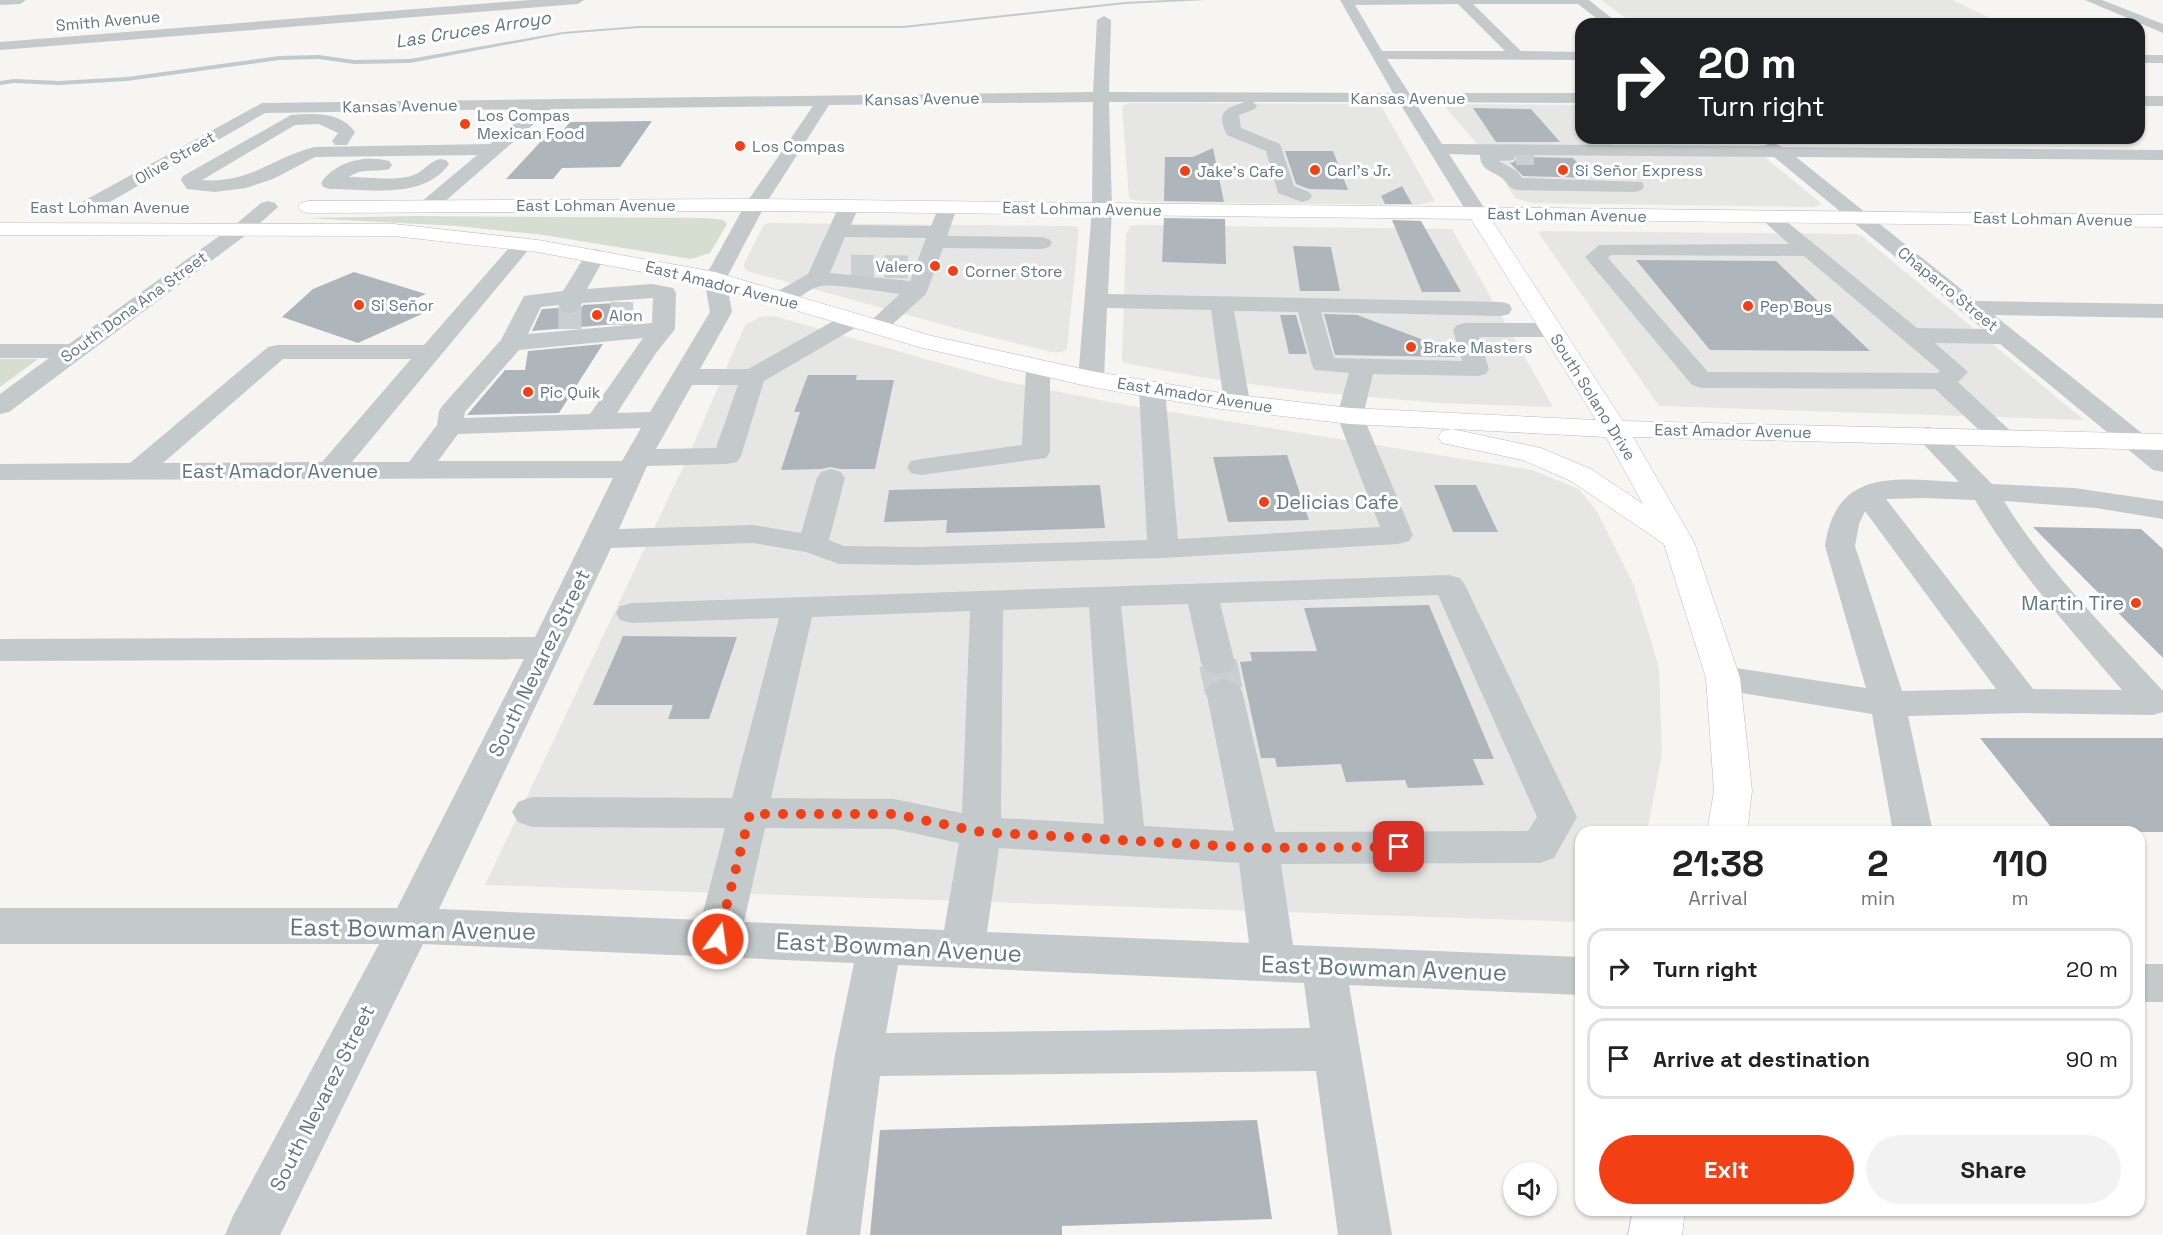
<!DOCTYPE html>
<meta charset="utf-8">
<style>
body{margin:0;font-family:"Space Grotesk",sans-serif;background:#f2f2f2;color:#222;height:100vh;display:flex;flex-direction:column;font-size:22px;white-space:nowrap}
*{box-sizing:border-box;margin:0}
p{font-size:20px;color:#767676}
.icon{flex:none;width:33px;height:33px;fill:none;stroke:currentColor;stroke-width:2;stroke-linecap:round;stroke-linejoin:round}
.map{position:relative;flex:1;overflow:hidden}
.details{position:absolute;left:1575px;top:826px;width:570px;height:390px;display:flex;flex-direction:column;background:#fff;border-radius:18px;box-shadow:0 2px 4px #0004}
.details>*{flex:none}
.banner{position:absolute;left:1575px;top:18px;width:570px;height:126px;border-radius:18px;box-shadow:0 2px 4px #0004;background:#202124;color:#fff;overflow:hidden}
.controls{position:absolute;left:1503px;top:1162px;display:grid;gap:12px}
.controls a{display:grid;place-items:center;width:54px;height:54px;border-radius:50%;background:#fff;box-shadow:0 2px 4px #0004;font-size:30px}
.pin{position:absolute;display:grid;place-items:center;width:51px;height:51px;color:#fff;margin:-26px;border-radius:12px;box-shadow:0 3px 9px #0006}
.me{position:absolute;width:66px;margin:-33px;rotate:14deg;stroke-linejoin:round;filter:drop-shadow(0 0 4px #0008)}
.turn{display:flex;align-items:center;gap:21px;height:126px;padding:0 24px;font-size:27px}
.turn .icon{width:78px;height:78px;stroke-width:2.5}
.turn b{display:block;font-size:42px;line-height:51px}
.eta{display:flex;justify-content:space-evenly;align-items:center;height:102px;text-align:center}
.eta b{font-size:36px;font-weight:700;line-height:42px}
.button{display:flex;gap:12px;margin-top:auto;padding:12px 24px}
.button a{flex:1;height:69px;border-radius:36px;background:#f33f14;color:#fff;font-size:24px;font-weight:700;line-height:69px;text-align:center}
.button a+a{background:#f2f2f2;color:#222}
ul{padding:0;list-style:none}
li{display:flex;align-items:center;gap:18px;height:81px;margin:0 12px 9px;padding:0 12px;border:3px solid #e0e0e0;border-radius:18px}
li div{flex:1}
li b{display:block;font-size:22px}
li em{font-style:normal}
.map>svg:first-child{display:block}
</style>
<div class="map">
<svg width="2163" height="1235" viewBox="0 0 2163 1235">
<rect width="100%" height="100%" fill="#f6f5f1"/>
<path fill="#e6e7e5" d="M1601,0H1952L2003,24H1634Z
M1128,103L1380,104L1435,201L1418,205L1154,202L1133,200L1129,198L1122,106Z
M1451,104L1574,105L1581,113V138H1606L1616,148L1480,147L1446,108Z
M1486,154L1762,155L1822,204L1814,207L1531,203L1515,198Z
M768,223L1076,226L1079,230L1067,350L1056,353L970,332L747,271L743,266L763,226Z
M1136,225L1452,229L1552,405L1551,407L1438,403L1312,392L1212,379L1124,363L1122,360L1126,235L1130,226Z
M1543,231L1856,234L1862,236L2084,420L1659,406L1540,235L1539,232Z
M774,316L1003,381L1121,404L1532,470L1579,489L1598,513L1633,583L1659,667L1662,754L1647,832H1581V922L485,885L687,459L745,325L760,317Z"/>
<path fill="#d6ded2" d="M417,216L706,218L723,220L727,224L710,253L691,259L543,235L457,226L305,218Z
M0,359H38L0,387Z"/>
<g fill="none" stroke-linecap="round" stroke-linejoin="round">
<path fill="#becbd0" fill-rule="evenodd" d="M1168,0H1206L1125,4L903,28H639L563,34L410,63L354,64L319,59L279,60L127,81L59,85L14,83L0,85V81L14,79L59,81L127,77L279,56L319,55L354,60L410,59L563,32L639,26H903L1125,2Z"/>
</g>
<path fill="#aeb6bb" d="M1473,108L1531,109L1560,142H1496Z
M652,121L620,167L562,168L553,179H506L546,136L559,135L570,122Z
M1213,148L1224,202L1164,201L1165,157H1193Z
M1285,151H1333L1348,190L1309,189L1296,184Z
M1518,157L1573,158L1591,178L1523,176L1510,163L1514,162Z
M1402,186L1412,204H1385L1381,196Z
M1164,218L1225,219L1226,264L1162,262Z
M1392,220L1421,221L1461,292H1422Z
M1293,246L1331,247L1340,291H1300Z
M1636,260L1776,261L1870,351L1710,350Z
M354,272L426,294L410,301L435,308L358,343L282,317L313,289Z
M631,302L616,324L532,331L542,309L558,308L561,313L571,315L579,313L583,305Z
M1324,314L1357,315L1456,352L1455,357L1335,355Z
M1280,315H1296L1307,354H1289Z
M603,344L559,413L467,415L505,370H525L528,351Z
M808,375H857L856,380H894L875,469H840L830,467L822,469L781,470L800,412H794Z
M1287,455L1309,520L1228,522L1213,457Z
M1100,485L1105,528L946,533L947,520L884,522L889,490Z
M1434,485H1476L1498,532H1453Z
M2033,527L2141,529L2163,549V658Z
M1429,605L1494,759H1473L1484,785L1408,788L1405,780L1346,782L1341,764L1277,767L1275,758H1261L1240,662L1252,661L1250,652L1317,651L1304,608Z
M623,636L737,637L709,719H668L673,705H593Z
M1980,738H2163V832H2055Z
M1257,1120L1272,1219L1062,1226V1235H870L880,1130Z"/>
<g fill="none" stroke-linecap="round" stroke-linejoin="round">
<path stroke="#cacfd1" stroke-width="18" stroke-dasharray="18 9" stroke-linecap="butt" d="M1516,156H1534"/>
<path stroke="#cacfd1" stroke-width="23" stroke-dasharray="23 11" stroke-linecap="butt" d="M851,266L909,267
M570,306V330
M621,325L622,301"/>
<path stroke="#cacfd1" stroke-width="38" stroke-dasharray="38 19" stroke-linecap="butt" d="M1218,663L1224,691"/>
<g stroke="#b7bcbf" stroke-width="1">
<path id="major" d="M755,199L2163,215V227L1491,219L1623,421L2163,434V450L1633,437L1694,542L1740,678L1752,791L1747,832H1707L1714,791L1706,678L1664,544L1571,481L1523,460L1442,443L1438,437L1442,431L1452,429L1350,424L1221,409L1091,387L919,347L711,285L538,252L394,236L0,235V223L394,224L538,240L715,272L932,336L1091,371L1221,393L1350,408L1596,420L1471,219L755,211L308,213L301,211L298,207L301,203L308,201ZM1452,429L1606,437L1643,504L1591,469L1541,448Z
M1633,1210H1685L1682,1235H1628Z"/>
</g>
<path fill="#c4c9cb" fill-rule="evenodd" d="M0,0H26L20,4L0,5Z
M530,0H584L578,4L0,50V42Z
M1340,0H1589L1619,24H1604L1578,4H1473L1521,51L1581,52V60L1387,59L1409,93H1581V103L1415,102L1442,144L1764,146L1772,142L1782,147L2163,150V160L1796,157L1976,301L2163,304V318L1994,315L2163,450V472L2153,470L2000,344L1935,343L1968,372L1958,382L2017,437L2013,443L2003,445L1993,443L1935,389L1701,388L1692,385L1585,257L1599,245L1789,244L1758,216L1761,212H1775L1917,328L1983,329L1774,157L1516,155L1514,160L1499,161L1517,171L1522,178L1642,182L1644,186L1642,190L1635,192L1516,190C1508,188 1508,182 1502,178C1491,170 1480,170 1480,155L1449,154L1488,214L1485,218H1471L1468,214L1399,102H1253L1257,106L1255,109L1239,115L1241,128L1280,144L1294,186L1309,192L1312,196L1309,200L1302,202L1278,193L1266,151L1227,135C1215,112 1226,108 1245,102H1109L1112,209L1108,294L1501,302L1509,304L1512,309L1509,314L1501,316L1321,312L1334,358L1462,361L1453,330L1457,325L1465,323H1551L1559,325L1563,330L1559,335L1551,337H1479L1489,369L1486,374L1477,376L1373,374L1363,416L1413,535L1409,541L1398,544L1163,558L919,565L839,564L806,552L753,543L611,548L439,909L701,920L725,828L532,827L518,822L512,812L518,802L532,797L732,798L779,618L632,623L620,620L616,613L620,606L632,603L1449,575L1460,578L1465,585L1577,817L1554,858L1540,863L1281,864L1293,945L1581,957V995L1349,985L1392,1235H1338L1316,1071L880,1076L860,1235H806L835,1055L854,963L423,944L280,1235H225L233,1216L379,944H0V908H397L524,659L0,661V639L535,637L613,478L0,480V464L130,463L268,347L277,345H424L516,240L523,238L530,240L533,244L530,248L352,462H409L437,425L439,411L443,405L501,340L524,296L563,291L588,251L595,249L602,251L606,255L587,289L652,284L673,288L676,293L675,329L656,353L617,413L650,412L710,312L704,279L745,205L813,106L551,109L435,210H421L418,206L421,202L477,155L315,157L273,179L246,188L215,192L187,189L181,180L183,176L291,115C314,113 341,112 355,132L347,145H335L332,141L338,133L319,124L295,125L202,180C251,184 272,157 315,147L490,144L531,109L265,113L94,211H80L77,207L80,203L262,103L1093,92L1097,20L1104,16L1111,20L1109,92L1393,93ZM1458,4L1505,51H1382L1355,5ZM1093,102L1092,209L1078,379L1082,384L1091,387L1100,384L1104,379L1107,308L1211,310L1224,403L1228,408L1237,411L1246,408L1250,403L1234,311L1298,312L1312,365L1315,370L1349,373L1337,416L1380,527L1178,539L1165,389L1161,384L1152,381L1143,384L1139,389L1147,540L919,547L844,546L829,540L845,478L841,472L831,469L821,472L817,478L801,533L753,525L619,529L647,466L727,464L737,462L741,456L764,381L860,325L864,320L860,315L852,313L844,315L748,369H700L732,312L726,279L765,205L829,105ZM1611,255L1804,256L1940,371L1937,373L1708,372L1608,258ZM653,298L652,323L528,334L541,307L559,305L562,311L570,313L578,311L582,303ZM643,338L590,414L464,418L465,412L519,350ZM283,359H411L322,462L163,463ZM692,385H738L716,448L656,449ZM641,428L622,461H438L458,434ZM1438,595L1537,817L1528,831L1275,832L1242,691L1237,683L1224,679L1211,683L1206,691L1234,831L1144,826L1121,606L1188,604L1201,663L1206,671L1218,674L1230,671L1235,663L1220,603ZM1089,607L1104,824L1001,818L1003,610ZM970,611L962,813L894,799L771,798L812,617ZM765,828L894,829L959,843L944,930L744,922ZM999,848L1239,863L1249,943L987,932ZM898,965L1304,983L1310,1028L886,1033Z
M2085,0H2102L2163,24V33Z
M2139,55H2163V63H2139Z
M2139,96H2163V106H2139Z
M440,159L446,160L449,164C424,200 368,189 330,189L323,187L321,183C336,161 365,155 389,161L392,165L389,169C373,173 363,167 349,177C367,177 401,182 416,174C425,170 430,161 440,159Z
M849,200L856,202L859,206L851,225L931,226L940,204H954L957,208L947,236L1042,237L1049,239L1052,243L1049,247L1042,249L943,248L926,294L884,332L876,334L868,332L864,327L900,294C886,292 829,283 820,286C802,291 793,309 773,304L770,299L773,294L808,274L839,206L842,202ZM845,237L926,238L910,281L830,273Z
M268,201L275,203L278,207L250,232L9,412L0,414V394L49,358H0V344H69L236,224L261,203Z
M1038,361L1047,363L1050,368V452L1046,458L921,475L911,473L907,467L911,461L921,459L1022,445L1026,368L1029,363Z
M1928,427L1938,429L1992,484L2074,488L2163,501V519L2096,508L2004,501C2048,572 2107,630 2163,691V712L2153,715L2023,713L1908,716L1933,832H1893L1872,714L1723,690L1711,686L1706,678L1711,670L1723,666L1866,688L1825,546C1836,467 1897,479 1959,482L1915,435L1918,429ZM1924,498L1975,500C2016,570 2070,629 2122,690L2033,689L1886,499ZM1865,511L1996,689L1902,691L1855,546L1859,524Z
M2139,964H2163V1002H2139Z"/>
<use href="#major" fill="#fff" fill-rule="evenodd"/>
</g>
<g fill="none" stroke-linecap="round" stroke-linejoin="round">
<path stroke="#f33f14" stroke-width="10" stroke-dasharray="0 18" d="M718,939L750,814H894L981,832L1258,848L1399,847"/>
</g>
<g fill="#f33f14" stroke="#fff" stroke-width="2">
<circle cx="465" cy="124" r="6"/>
<circle cx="740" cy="146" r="6"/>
<circle cx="1315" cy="170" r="6"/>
<circle cx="1563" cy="170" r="6"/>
<circle cx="1185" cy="171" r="6"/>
<circle cx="935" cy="266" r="6"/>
<circle cx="953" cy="271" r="6"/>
<circle cx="359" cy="305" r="6"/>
<circle cx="1748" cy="306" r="6"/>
<circle cx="597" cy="315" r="6"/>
<circle cx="1411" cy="347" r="6"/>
<circle cx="528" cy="392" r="6"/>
<circle cx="1264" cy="502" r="6"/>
<circle cx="2136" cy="603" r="6"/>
</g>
<g text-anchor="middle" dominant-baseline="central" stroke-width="6" stroke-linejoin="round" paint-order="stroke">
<g font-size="16" fill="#627785" stroke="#fff">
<text transform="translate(108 21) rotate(-5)">Smith Avenue</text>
<text x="1408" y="98">Kansas Avenue</text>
<text transform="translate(922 99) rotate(-1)">Kansas Avenue</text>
<text transform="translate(400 106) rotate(-1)">Kansas Avenue</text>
<text transform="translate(175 158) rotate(-30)">Olive Street</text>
<text x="596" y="205">East Lohman Avenue</text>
<text x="110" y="207">East Lohman Avenue</text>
<text transform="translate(1082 209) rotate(1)">East Lohman Avenue</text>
<text transform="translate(1567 215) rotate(1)">East Lohman Avenue</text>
<text transform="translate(2053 219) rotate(1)">East Lohman Avenue</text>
<text transform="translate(722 285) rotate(14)">East Amador Avenue</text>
<text transform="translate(1948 289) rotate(39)">Chaparro Street</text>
<text transform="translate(134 307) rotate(-36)">South Dona Ana Street</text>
<text transform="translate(1195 395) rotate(9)">East Amador Avenue</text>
<text transform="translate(1593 397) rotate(58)">South Solano Drive</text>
<text transform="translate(1733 431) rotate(1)">East Amador Avenue</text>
</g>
<g font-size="16" fill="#627785" stroke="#fff" text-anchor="start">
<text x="477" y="115">Los Compas<tspan x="477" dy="18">Mexican Food</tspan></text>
<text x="752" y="146">Los Compas</text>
<text x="1327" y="170">Carl's Jr.</text>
<text x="1575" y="170">Si Señor Express</text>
<text x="1197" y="171">Jake's Cafe</text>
<text x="923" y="266" text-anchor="end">Valero</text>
<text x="965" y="271">Corner Store</text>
<text x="371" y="305">Si Señor</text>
<text x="1760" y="306">Pep Boys</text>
<text x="609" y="315">Alon</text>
<text x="1423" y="347">Brake Masters</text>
<text x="540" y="392">Pic Quik</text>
</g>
<g font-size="18" font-style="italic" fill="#5d7a83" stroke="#fff">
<text transform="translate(473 29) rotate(-9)">Las Cruces Arroyo</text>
</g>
<g font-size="20" fill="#627785" stroke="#fff">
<text x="280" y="471">East Amador Avenue</text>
<text transform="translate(539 663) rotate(-64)">South Nevarez Street</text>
<text transform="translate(322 1098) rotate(-63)">South Nevarez Street</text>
</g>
<g font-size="20" fill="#627785" stroke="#fff" text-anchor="start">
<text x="1276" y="502">Delicias Cafe</text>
<text x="2124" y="603" text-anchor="end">Martin Tire</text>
</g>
<g font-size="24" fill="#627785" stroke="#fff">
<text transform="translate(413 929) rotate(1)">East Bowman Avenue</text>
<text transform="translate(899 947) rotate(3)">East Bowman Avenue</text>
<text transform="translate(1384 968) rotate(2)">East Bowman Avenue</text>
</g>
</g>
</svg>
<div class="controls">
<a><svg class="icon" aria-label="sound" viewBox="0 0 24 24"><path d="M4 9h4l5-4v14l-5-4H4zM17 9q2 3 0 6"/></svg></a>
</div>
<div class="pin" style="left:1399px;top:847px;background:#d93025"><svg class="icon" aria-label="arrive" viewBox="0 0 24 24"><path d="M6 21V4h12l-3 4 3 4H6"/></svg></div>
<svg class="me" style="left:718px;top:939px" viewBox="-20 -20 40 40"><circle r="17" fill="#f33f14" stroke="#fff" stroke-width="3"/><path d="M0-11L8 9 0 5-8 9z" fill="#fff"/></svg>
<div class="banner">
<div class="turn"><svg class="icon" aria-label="right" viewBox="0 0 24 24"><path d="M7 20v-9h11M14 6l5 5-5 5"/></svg><div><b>20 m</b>Turn right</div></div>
</div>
<section class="details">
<div class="eta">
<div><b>21:38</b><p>Arrival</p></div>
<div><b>2</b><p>min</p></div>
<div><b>110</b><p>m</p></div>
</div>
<ul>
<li><svg class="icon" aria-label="right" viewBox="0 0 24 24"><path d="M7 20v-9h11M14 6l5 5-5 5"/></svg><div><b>Turn right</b></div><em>20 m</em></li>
<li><svg class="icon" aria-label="arrive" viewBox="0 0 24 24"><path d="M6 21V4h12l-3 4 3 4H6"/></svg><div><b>Arrive at destination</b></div><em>90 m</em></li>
</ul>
<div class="button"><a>Exit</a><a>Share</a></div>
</section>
</div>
